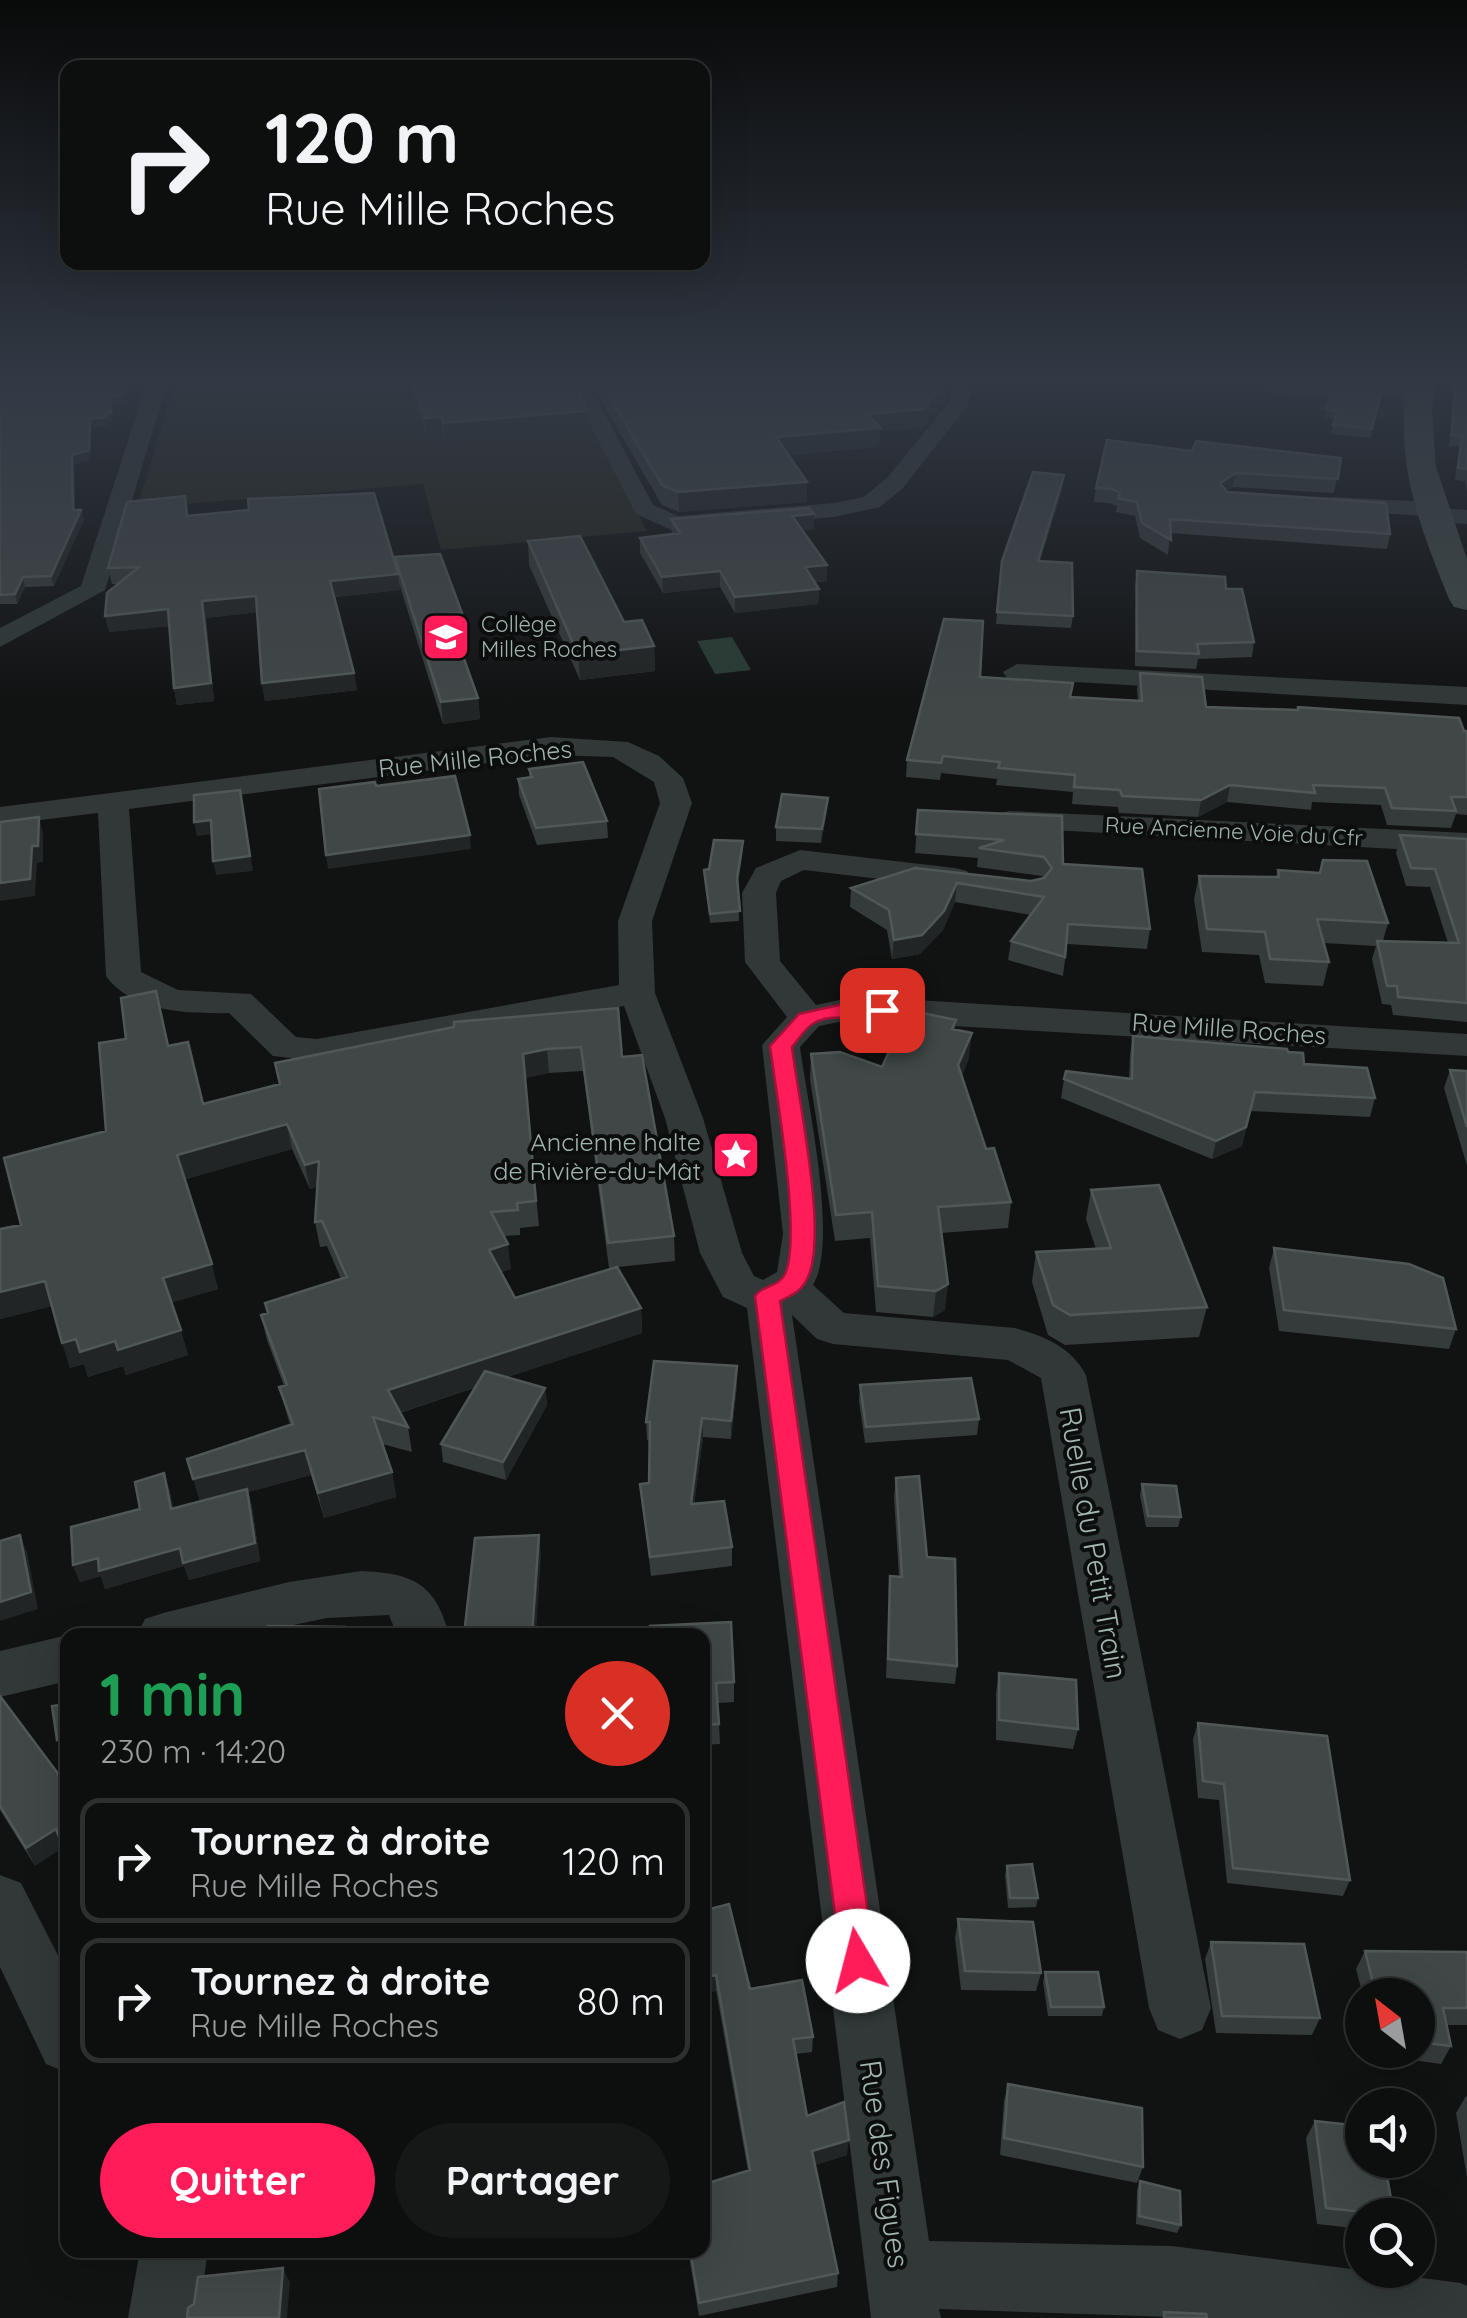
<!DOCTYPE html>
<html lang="fr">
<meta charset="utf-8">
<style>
body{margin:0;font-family:Quicksand,sans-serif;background:#161717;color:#f1f3f6;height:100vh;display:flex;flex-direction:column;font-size:38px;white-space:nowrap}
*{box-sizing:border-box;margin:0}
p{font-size:32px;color:#9a9c9e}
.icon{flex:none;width:55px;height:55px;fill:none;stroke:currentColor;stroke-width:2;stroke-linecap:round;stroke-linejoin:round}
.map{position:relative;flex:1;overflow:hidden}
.drawer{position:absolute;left:60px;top:1628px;width:650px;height:630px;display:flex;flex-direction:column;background:#0d0e0e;border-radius:20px;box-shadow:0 10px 40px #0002,0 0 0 2px #2d2e2e}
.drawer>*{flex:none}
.banner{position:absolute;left:60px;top:60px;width:650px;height:210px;border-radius:20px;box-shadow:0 10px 40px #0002,0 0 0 2px #2d2e2e;background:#0d0e0e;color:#f1f3f6;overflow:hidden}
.needle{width:65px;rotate:329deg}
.fabs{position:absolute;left:1345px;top:1978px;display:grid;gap:20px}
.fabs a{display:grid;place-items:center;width:90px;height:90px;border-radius:50%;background:#0d0e0e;box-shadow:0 10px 40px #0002,0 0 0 2px #2d2e2e;font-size:50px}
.pin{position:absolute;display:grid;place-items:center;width:85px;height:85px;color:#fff;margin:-42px;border-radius:20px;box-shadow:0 5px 15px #0006}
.me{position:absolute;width:110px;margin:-55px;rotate:352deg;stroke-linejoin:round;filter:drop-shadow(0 0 8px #0008)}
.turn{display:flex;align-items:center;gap:35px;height:210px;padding:0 40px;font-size:45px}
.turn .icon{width:130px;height:130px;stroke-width:2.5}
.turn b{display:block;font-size:70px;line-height:85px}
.round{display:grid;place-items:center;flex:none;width:105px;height:105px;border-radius:52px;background:#161717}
.head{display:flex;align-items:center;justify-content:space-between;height:170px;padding:0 40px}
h1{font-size:60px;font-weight:700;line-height:75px;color:#1e9e55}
.cta{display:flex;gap:20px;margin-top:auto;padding:20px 40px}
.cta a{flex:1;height:115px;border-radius:60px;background:#ff1c58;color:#fff;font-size:40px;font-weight:700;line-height:115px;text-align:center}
.cta a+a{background:#161717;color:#f1f3f6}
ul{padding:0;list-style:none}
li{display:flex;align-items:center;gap:30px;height:125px;margin:0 20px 15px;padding:0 20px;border:5px solid #2d2e2e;border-radius:20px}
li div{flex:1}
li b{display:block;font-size:38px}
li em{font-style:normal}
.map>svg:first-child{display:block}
</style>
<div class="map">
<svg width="1467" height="2318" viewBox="0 0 1467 2318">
<rect width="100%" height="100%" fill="#111212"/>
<path fill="#24251d" d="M176,380H511L572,384L647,531L441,550L423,484L137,508Z"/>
<path fill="#293c33" d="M732,637L751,670L715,674L697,641Z"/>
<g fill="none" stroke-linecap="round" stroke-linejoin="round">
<path fill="#313837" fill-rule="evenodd" d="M148,380H168L105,590L0,647V628L81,586Z
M567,380H587L653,505L678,516L834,503L864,497L887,478L950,401L952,387L946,380H968L972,386L967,406L903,488L880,507L834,517L674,531L636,514Z
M1285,380C1314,380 1410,377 1429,394L1419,400L1295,386Z
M1332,497L1431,502L1442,508L1467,510V524L1433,522L1422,516L1324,509L1320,504Z
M1017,664L1467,687V705L1007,678L1003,672Z
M551,737L628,742L659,756L683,778L692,803L652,921L655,993L703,1118L742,1253L754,1276L763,1280L777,1272L783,1234L762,1045L787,1017L745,962L742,893L756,868L800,850L955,868L967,871L971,878L967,885L955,888L804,870L781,881L776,893L780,961L816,1005L849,998L917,1000L1467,1034V1056L849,1020L819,1026L800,1047C807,1101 839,1241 813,1285L844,1313L1015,1328C1046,1337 1070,1346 1086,1375L1211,2008L1202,2030L1180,2039L1158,2030L1149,2008L1041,1378L1008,1360L833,1344L817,1339L792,1315L929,2241L1172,2246L1461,2283L1467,2286V2318H1201L939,2309L941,2318H871L747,1308L723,1297L700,1253L665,1118L624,1006L317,1061L273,1056L229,1013C189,1014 131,1012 106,976L98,813L0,825V807ZM551,755L613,757L654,782L660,803L618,921L619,985L317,1039L296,1037L251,994L178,990L141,972L129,809Z
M1010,811L1467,833V853L999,827L994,820L999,813Z
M361,1571C412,1573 436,1583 449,1635H397L389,1615L327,1618L246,1635H137L145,1619L163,1613L289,1582Z
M68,1635V1681L0,1697V1651Z
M0,1875L21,1883L68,1975V2073L46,2064L0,1967Z
M140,2250H208L198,2318H128Z"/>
<path fill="#3f4846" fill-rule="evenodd" d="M1407,380H1435L1432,411L1436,467L1467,559V610L1454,607L1449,599C1418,522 1395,464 1407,380Z"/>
</g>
<path fill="#353a3a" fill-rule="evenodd" d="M0,380L130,391L122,392L125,403L112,405L113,421L108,422L109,426L91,427V459L74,464L75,510L84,519L54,586L25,587L17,604H0Z
M401,380H572L588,430L445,442L443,436L427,437L408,382L402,383Z
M589,380H945L947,382L946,401L938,404L937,411L929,416V421L923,428L880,431L879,447L789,455L807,502L679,512L662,505Z
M1238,380H1294L1382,391L1370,438L1331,434L1335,419L1324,418L1330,398L1263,391L1265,383Z
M1454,380H1467V494L1465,481L1455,480L1459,447L1449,446Z
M1192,451L1341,458L1334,493L1233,487L1227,491L1390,534L1387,549L1170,533L1168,555L1140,538L1135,516L1116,512L1117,506L1109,503L1094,502L1096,488Z
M1063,487L1040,561L1073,616L1071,628L996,624L1002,561Z
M189,516L396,567L395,557L464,633L455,634L478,698L480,719L443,724L399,583L400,590L334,597L354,673L357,690L265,701L262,683L258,612L206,618L214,701L177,705L174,688L169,626L109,632L118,584H112L108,568Z
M671,519L814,529L802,530L827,581L815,582L819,589L818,604L735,613L720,587L663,593L640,553V538L672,534Z
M528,541L654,646L655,671L580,680L529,565Z
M1137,571L1226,589L1254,642L1252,657L1198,659L1196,669L1135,666V585Z
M1140,673L1206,707L1297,710L1298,707L1467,731V815L1456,814L1451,828L1387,825L1381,805L1312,802L1311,810L1227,802L1198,817L1119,813L1118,807L1072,804L1073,792L996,785L997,779L941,773L940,780L906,777L907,760L980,677L1071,697L1138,701L1137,689Z
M529,769L607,821L608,838L537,845L519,795L518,779L529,778Z
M828,798L827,811L821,843L776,841V827Z
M918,810L1063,864L1150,929L1147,949L1067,944L1063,976L1008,960L1011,941L1031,915L955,902L943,930L920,954L892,959L887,930L850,907L851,888L915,868L1031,881L1044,879L1042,876L977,867L978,858L915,853Z
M1400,835L1467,839V1022L1393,1015L1391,1005L1382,1004L1372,959L1376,946L1324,943L1329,962L1323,986L1265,983L1259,955L1202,952L1194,899L1199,876L1276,877L1278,870L1388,923L1383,941L1448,943L1430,887L1406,886L1396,853Z
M743,850L738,884L739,921L710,923L704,870L709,869Z
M156,991L169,1046L204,1104L279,1084L275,1063L618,1008L622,1057L674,1236L675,1261L618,1267L641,1308L642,1333L507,1377L545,1388L547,1405L506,1480L443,1462L441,1444L474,1388L400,1413L408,1427L412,1452L382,1444L392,1472L396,1497L324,1518L311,1475L248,1492L252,1507L260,1561L189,1580L184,1566L105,1589L101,1576L80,1582L73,1565L140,1509L164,1473L173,1508L200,1501L187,1459L290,1425L279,1387L284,1386L267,1340L261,1315L267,1313L265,1303L341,1279L327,1246L320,1247L315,1222L317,1187L310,1189L292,1149L185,1179L218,1289L172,1302L188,1355L126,1375L123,1366L88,1377L84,1364L70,1368L52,1306L0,1319V1229L21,1225L106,1131L126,1039ZM583,1071L609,1268H614L515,1298L501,1272L511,1269L504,1236L520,1235V1228L539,1226L525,1078L549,1073Z
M956,1020L955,1030L969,1058L962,1076L986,1149L1011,1202L1008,1228L941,1233L945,1310L933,1317L876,1312L870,1238L835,1241L810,1079L811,1054L882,1067Z
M1133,1036L1288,1052L1304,1064L1375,1098L1370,1117L1250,1111L1242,1146L1212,1159L1061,1098L1064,1079L1129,1078L1130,1054Z
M1450,1070L1467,1071V1166L1444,1088Z
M1091,1190L1207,1307L1199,1337L1065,1345L1048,1335L1032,1282L1036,1252L1096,1249L1086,1219Z
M1274,1248L1456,1329L1449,1349L1279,1331L1269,1268Z
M737,1385L731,1439L703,1437L694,1504L732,1547V1566L651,1576L640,1484L649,1483L650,1441L647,1440L646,1422Z
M860,1385L979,1419L977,1435L865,1443L859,1401Z
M896,1478L957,1666L955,1684L886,1678L890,1576L899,1577L894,1497Z
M1142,1484L1181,1517L1178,1527H1146L1140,1495Z
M702,1635L734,1682V1702L718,1703L720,1744L702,1745Z
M999,1673L1078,1729L1073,1749L996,1740V1693Z
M0,1696L35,1866L0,1810Z
M1198,1723L1350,1880L1343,1896L1227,1883L1219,1800L1198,1798L1193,1739Z
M1007,1866L1038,1898L1036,1907L1008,1908L1005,1875Z
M702,1911L750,1989L813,2037L812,2052L796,2054L807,2116L847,2155L815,2165L838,2273L837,2287L699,2316L688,2250H702L748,2171Z
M958,1919L1041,1973L1036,1991L961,1990L955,1938Z
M1211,1942L1320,2018L1312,2035L1216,2033L1205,1959Z
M1365,1951L1467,1952V2025H1447L1451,2046L1441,2064L1391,2057L1390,2050H1418V1995H1363L1356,1969Z
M1045,1972L1104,2007L1102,2016H1048L1043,1982Z
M1008,2084L1143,2167L1137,2183L1000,2155L1004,2101Z
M1466,2096L1467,2097V2177L1456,2113Z
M1315,2121L1394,2215H1362V2229L1317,2224L1306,2138Z
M1140,2181L1181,2225L1177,2233L1136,2224L1137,2190Z"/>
<path fill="#222525" d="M947,382L946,401L938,404L937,411L929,416V421L923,428L880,431L879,447L776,456V437L928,400L935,388Z
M128,383L130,391L121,392L119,384Z
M123,395L125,403L112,405L113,421L108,422L106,413L110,396Z
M587,411L588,430L445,442L443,423Z
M107,417L109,426L91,427V459L74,464L75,519L73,510L72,455L90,419Z
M441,417L443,436L427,437L425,418Z
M1236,473L1233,487L1217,497L1220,483Z
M1064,475L1063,487L1036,573L1038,561Z
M807,482V502L679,512L678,492Z
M81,510L84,519L54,586L51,576Z
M814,514V529L791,531L792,516Z
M827,565V581L805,583V567Z
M720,571V587L663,593L662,577Z
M398,574L400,590L332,597L330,581Z
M23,577L25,587L17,604L15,594Z
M819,589L818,604L735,613V597Z
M256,596L259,612L206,618L214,701L177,705L174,688L202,601Z
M168,609L172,626L109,632L105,616Z
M462,613L464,633L450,634L448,614Z
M654,646L655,671L580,680L578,655Z
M354,673L357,690L265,701L262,683Z
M478,698L480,719L443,724L441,702Z
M1230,785L1227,802L1198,817L1201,800Z
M240,790L253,871L216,875L213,861Z
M828,798L827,811L821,843L822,829Z
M39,817L43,833V862L37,863L35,896L0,901V883L32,846Z
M211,820L214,834L197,836L194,822Z
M470,835L471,849L328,869L326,855Z
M957,883L955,902L943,930L920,954L892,959L894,940Z
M972,1033L969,1058L956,1091L958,1065Z
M547,1049L549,1073L525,1078L539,1226L523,1054Z
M287,1124L292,1149L184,1180L177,1155Z
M1246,1127L1242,1146L1212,1159L1216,1141Z
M319,1161L324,1186L310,1189L305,1165Z
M508,1244L511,1269L492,1275L489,1250Z
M212,1264L218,1289L171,1303L163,1278Z
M45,1281L53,1306L0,1319V1292Z
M948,1284L945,1310L933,1317L936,1291Z
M641,1308L642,1333L392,1415L388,1390Z
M181,1330L188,1355L126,1375L123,1366L88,1377L84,1364L70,1368L62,1343L76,1339L115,1341Z
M737,1366V1385L731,1439V1421Z
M545,1388L547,1405L506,1480L503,1462Z
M702,1418L703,1437L692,1523L691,1504Z
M305,1450L311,1475L248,1492L252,1507L260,1561L189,1580L184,1566L105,1589L101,1576L80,1582L73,1565L201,1504L193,1479Z
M392,1472L396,1497L324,1518L318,1493Z
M164,1473L170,1491L177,1526L171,1509Z
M20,1535L27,1552L38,1609L0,1621V1602Z
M539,1535L541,1554L536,1635H532Z
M68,1738V1756H64L57,1740Z
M56,1829L64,1847L35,1866L26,1848Z
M716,1975V1991L702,1994V1978Z
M849,2140L847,2155L811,2166L812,2151Z
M283,2268L290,2282L287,2318H279Z"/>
<path fill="#414747" stroke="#505857" stroke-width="2.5" d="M0,380H127L128,383L119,384L123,395L110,396L111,413H106L107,417L90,419L89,450L72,455L73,510H81L51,576L23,577L15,594L0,595Z
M412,380H572L587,411L443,423L441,417L425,418Z
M599,380H945L947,382L935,388L939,392L928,400L930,402L925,409L868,414L880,428L776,437L807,482L678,492L662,485Z
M1266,380H1294L1382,391L1372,429L1333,425L1337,411L1325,409L1333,390L1265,383Z
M1455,380H1467V469L1458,468L1462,436L1452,435Z
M1107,440L1192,451L1196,441L1341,458L1338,479L1236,473L1220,483L1227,492L1386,503L1390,534L1170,519L1171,540L1142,523L1137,502L1118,498L1120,492L1111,489L1096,488Z
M1033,472L1064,475L1038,561L1072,563L1073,616L997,612L1002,561Z
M374,493L398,574L330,581L354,673L262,683L256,596L202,601L211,683L174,688L168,609L105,616L107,593L139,567L108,568L127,502L185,496L187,516L249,510L248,499Z
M809,508L814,514L792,516L827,565L805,567L819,589L735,597L720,571L662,577L640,538L680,533L671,519Z
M580,536L624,622L642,620L654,646L578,655L528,541Z
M440,554L462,613L448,614L478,698L441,702L395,557Z
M1137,571L1225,577L1226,589H1242L1254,642L1197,644L1199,654L1137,651Z
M944,619L983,621L980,677L1073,683L1070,697L1142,701L1140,673L1202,677L1206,707L1298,710V707L1459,718L1464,731H1467V797H1451L1456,811L1392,808L1385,788L1313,785L1315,793L1230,785L1201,800L1122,796L1120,790L1074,787L1075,775L998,768L1000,762L943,756L941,763L907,760Z
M583,762L607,821L536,828L518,779L532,777L529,769Z
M455,776L470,835L326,855L319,789L375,782L376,786Z
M240,790L250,856L213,861L211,820L194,822V795Z
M782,794L828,798L822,829L776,827Z
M918,810L1062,816L1063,864L1142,869L1150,929L1068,924L1065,957L1011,941L1044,897L957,883L944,911L922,935L894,940L889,910L851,888L915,868L1031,881L1044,878L1052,868L1044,857L979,848L1004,840L916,834Z
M39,817L38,846H32L30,879L0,883V822Z
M1400,835L1467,839V1003L1398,997L1397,986H1387L1377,941L1459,943L1435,869L1411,868Z
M714,840L743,841L737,878L740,911L710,914L704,870L709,869Z
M1323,860L1367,861L1388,923L1317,919L1329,962L1270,959L1265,932L1207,929L1199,876L1279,877L1278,870L1320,873Z
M156,991L168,1046L188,1042L203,1104L280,1084L275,1063L454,1027V1022L618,1008L622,1057L642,1055L674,1236L608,1243L581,1047L547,1049L523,1054L536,1201L517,1203L518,1210L491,1212L508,1244L489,1250L515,1298L617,1267L641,1308L388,1390L408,1427L373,1417L392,1472L318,1493L305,1450L193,1479L187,1459L293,1424L279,1387L287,1385L261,1315L268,1313L265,1303L347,1277L322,1221L315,1222L319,1161L305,1165L287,1124L177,1155L212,1264L163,1278L181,1330L118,1350L115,1341L80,1352L76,1339L62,1343L45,1281L0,1292V1229L21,1225L4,1158L106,1131L99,1043L126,1039L121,998Z
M908,1010L956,1020L952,1029L972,1033L958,1065L986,1149L994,1148L1011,1202L938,1207L948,1284L936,1291L878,1286L872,1212L836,1215L811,1054L840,1052L882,1067Z
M1133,1036L1287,1049L1288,1052L1303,1053L1304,1064L1367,1068L1375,1098L1255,1092L1246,1127L1216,1141L1064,1079L1066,1071L1132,1079Z
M1450,1070L1467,1071V1127Z
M1159,1185L1207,1307L1070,1315L1053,1305L1036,1252L1111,1248L1091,1190Z
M1274,1248L1409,1264L1443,1278L1456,1329L1284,1310Z
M654,1361L737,1366L731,1421L702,1418L691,1504L724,1501L732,1547L650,1557L640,1484L649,1483L650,1422H646Z
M485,1371L545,1388L503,1462L441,1444Z
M971,1378L979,1419L866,1427L860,1385Z
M164,1473L171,1509L247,1489L255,1543L183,1563L180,1548L99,1571L98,1558L73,1565L71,1527L140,1509L135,1482Z
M919,1476L927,1557L955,1559L957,1666L888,1659L890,1576L902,1577L896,1478Z
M1142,1484L1176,1486L1181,1517L1148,1516Z
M20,1535L31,1592L0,1602V1541Z
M539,1535L532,1635H464L475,1538Z
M731,1622L734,1682L716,1683L719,1724L702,1725V1635H650V1626Z
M268,1626L345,1627L343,1635H266Z
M999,1673L1076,1680L1078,1729L999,1720Z
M0,1696L68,1787V1860L56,1829L26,1848L0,1806Z
M68,1704V1738L57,1740L52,1706Z
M1198,1723L1327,1736L1350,1880L1233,1868L1224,1784L1203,1781Z
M1032,1864L1038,1898H1010L1007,1866Z
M729,1904L750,1989L802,1980L813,2037L793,2039L807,2116L844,2102L849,2140L812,2151L838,2273L699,2303L690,2250H702V2185L750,2170L716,1975L702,1978V1911Z
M958,1919L1033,1922L1041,1973L965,1971Z
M1211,1942L1304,1944L1320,2018L1222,2016Z
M1365,1951L1467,1952V2008H1443L1451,2046L1418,2042V1995H1376Z
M1045,1972H1098L1104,2007H1051Z
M1008,2084L1142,2108L1143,2167L1004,2138Z
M1315,2121L1362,2126V2160H1384L1394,2215L1326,2208Z
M1140,2181L1180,2191L1181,2225L1139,2216Z
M283,2268L279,2318H187L188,2308L194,2304L198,2277Z
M1164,2312L1206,2314L1207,2318H1164Z"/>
<linearGradient id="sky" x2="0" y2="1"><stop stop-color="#090a0a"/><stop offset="0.54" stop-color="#323944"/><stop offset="1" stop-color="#323944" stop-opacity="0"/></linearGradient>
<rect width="1467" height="705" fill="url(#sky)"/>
<path fill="#ff1c58" stroke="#a61239" stroke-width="2.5" d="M848,1003L882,1004L893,1010C875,1026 837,1010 814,1023C806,1027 798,1040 792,1047C798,1098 828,1235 808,1277C802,1291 793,1295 780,1301L875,1961L870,1973L858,1978L846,1973L841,1961L755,1296C762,1285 779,1287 785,1274C802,1236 776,1093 770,1046L799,1014Z"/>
<defs>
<g id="school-square" transform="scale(2.5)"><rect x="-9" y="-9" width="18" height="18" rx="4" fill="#ff1c58" stroke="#0c0d0d"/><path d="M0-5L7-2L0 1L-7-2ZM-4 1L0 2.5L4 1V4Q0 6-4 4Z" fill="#fff"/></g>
<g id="sight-square" transform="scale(2.5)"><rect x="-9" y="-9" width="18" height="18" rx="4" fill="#ff1c58" stroke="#0c0d0d"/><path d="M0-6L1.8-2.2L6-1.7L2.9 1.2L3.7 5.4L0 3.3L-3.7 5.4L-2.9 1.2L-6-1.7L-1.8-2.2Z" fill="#fff"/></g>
</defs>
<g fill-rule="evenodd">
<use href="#school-square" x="446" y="637"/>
<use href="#sight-square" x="736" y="1155"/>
</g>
<g text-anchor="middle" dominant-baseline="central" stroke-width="8" stroke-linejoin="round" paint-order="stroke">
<g font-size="22" fill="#a1b4b0" stroke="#0c0d0d" text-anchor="start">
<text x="481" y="624">Collège<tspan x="481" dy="25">Milles Roches</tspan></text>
</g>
<g font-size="22" fill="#a1b4b0" stroke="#0c0d0d">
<text transform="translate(1234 831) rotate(3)">Rue Ancienne Voie du Cfr</text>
</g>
<g font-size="25" fill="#a1b4b0" stroke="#0c0d0d">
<text transform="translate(475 758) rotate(-6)">Rue Mille Roches</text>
<text transform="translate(1229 1028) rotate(4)">Rue Mille Roches</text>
</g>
<g font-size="25" fill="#a1b4b0" stroke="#0c0d0d" text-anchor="end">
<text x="701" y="1141">Ancienne halte<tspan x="701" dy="29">de Rivière-du-Mât</tspan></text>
</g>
<g font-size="30" fill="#a1b4b0" stroke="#0c0d0d">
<text transform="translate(1094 1543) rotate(80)">Ruelle du Petit Train</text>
<text transform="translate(885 2164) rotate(82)">Rue des Figues</text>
</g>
</g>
</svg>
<div class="fabs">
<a><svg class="needle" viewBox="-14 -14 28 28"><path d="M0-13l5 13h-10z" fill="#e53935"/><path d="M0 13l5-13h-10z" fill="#9a9c9e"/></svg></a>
<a><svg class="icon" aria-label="sound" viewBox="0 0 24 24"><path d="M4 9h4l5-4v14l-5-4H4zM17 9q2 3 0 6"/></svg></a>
<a><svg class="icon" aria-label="search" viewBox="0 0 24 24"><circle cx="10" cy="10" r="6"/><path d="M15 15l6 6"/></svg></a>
</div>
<div class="pin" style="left:882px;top:1010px;background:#d93025"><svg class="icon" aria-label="arrive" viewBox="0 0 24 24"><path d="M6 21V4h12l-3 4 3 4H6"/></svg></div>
<svg class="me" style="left:858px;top:1961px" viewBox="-20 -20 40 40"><circle r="19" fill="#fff"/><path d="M0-13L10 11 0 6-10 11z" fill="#ff1c58"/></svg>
<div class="banner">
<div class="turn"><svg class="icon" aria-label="right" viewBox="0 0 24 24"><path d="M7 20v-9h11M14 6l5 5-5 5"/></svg><div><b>120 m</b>Rue Mille Roches</div></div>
</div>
<section class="drawer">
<div class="head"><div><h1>1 min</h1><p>230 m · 14:20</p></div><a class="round" style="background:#d93025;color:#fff"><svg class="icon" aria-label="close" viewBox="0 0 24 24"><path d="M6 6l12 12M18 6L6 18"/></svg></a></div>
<ul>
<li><svg class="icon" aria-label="right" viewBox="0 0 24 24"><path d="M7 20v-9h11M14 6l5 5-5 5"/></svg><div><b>Tournez à droite</b><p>Rue Mille Roches</p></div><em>120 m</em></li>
<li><svg class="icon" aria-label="right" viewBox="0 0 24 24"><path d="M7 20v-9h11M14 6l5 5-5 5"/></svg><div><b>Tournez à droite</b><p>Rue Mille Roches</p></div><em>80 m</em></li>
</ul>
<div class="cta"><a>Quitter</a><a>Partager</a></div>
</section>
</div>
